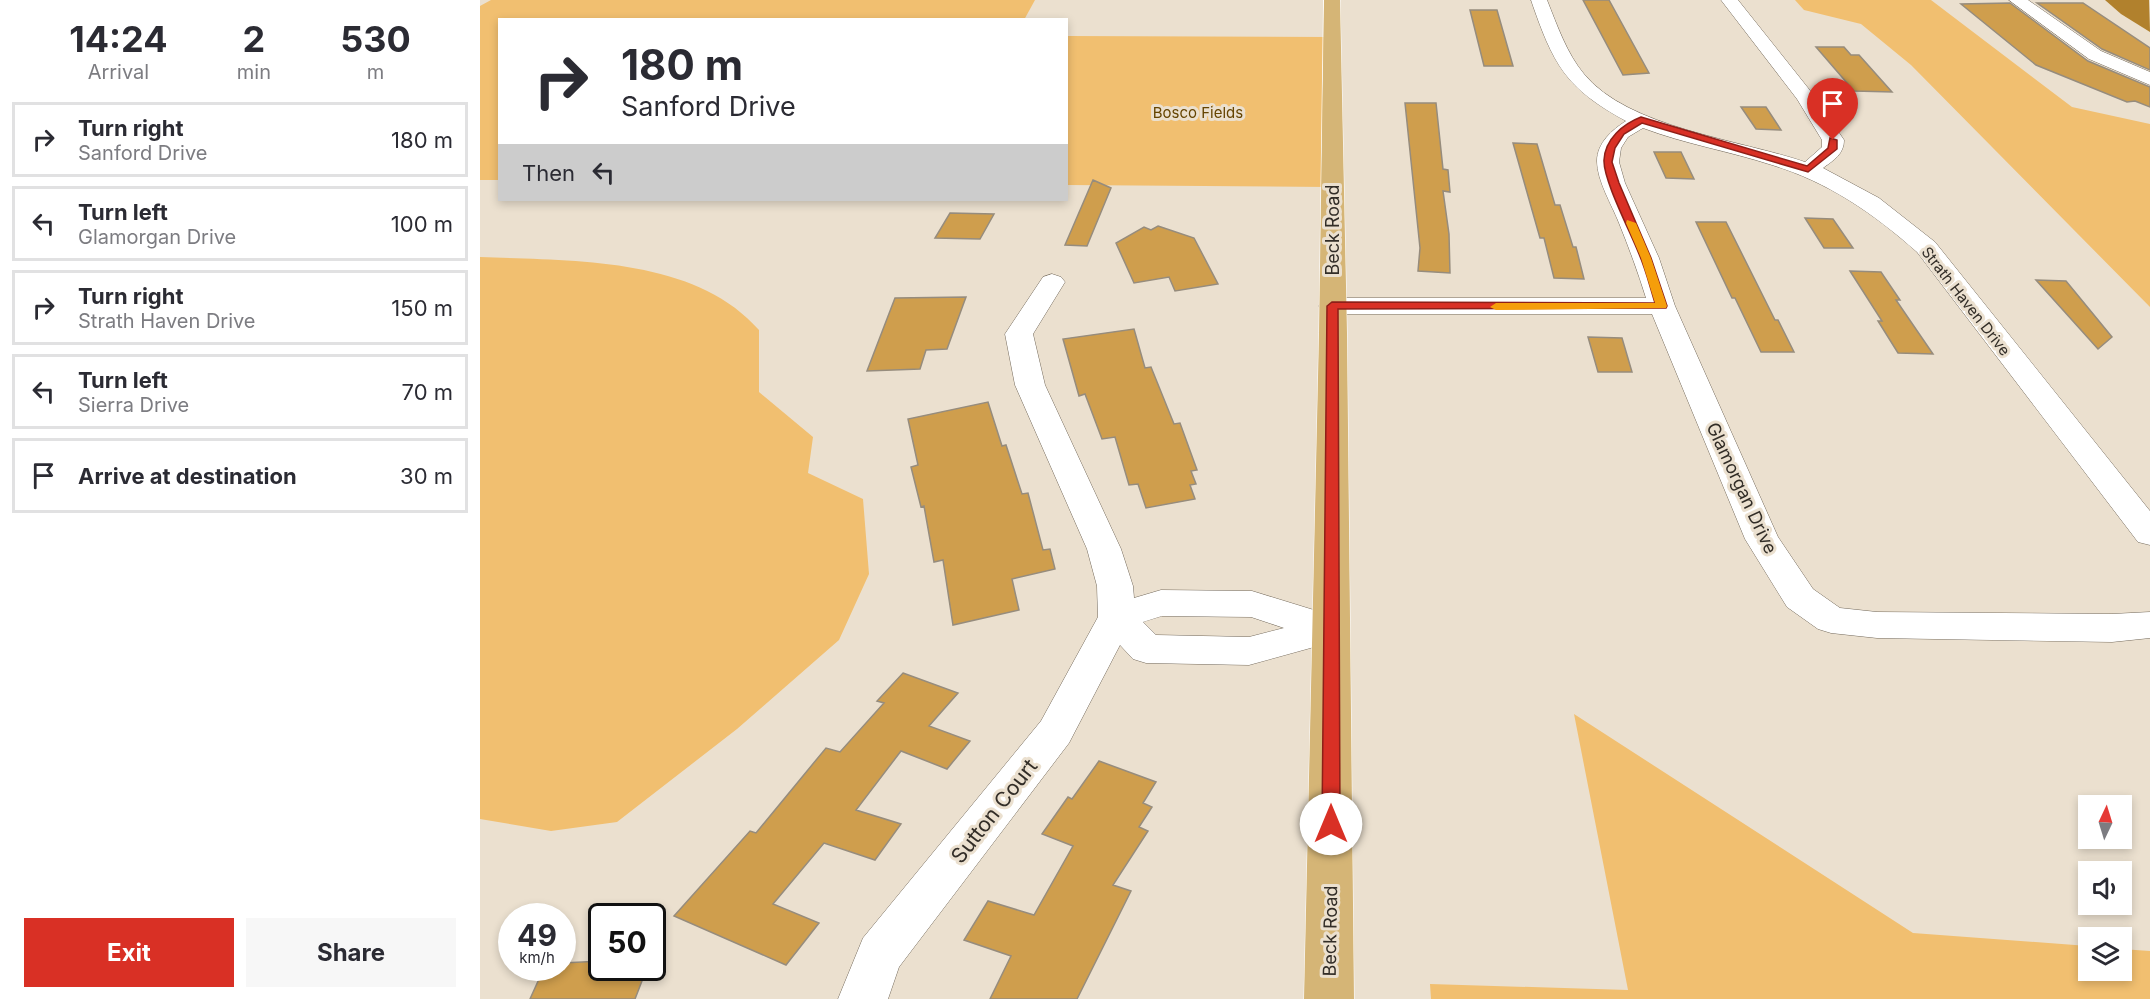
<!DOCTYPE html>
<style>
body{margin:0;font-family:Inter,sans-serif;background:#f7f7f7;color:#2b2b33;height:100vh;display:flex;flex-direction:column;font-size:22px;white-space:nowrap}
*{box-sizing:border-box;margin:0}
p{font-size:20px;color:#7c7c81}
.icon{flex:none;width:33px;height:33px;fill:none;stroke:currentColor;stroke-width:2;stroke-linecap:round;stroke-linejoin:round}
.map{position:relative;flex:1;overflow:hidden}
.details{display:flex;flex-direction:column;background:#fff;width:480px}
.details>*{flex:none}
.guide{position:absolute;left:18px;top:18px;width:570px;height:183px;border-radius:0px;box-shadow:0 3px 9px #0003;background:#fff;color:#2b2b33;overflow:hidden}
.needle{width:39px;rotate:4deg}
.controls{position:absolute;left:1598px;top:795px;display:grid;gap:12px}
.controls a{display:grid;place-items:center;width:54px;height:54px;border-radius:0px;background:#fff;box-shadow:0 3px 9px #0003;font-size:30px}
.speed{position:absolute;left:18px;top:903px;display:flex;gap:12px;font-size:30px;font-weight:700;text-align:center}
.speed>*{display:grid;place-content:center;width:78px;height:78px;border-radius:50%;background:#fff;box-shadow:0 3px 9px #0003;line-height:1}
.speed small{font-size:15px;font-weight:400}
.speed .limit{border:3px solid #111;border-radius:9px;background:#fff;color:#111}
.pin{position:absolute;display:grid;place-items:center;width:51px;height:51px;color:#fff;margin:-62px -26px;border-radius:50% 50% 50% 0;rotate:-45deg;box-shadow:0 0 6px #0007}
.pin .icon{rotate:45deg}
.me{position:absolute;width:66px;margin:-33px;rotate:0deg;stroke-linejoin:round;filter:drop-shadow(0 0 4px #0008)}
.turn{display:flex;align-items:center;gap:21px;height:126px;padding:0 24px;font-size:27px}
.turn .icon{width:78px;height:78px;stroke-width:2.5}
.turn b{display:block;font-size:42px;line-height:51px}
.then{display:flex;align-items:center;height:57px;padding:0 24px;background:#0003;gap:12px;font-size:22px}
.eta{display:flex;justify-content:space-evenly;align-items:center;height:102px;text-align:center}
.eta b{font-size:36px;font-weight:700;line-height:42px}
.button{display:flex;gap:12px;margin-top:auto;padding:12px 24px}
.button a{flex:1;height:69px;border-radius:0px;background:#d93025;color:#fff;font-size:24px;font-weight:700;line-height:69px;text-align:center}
.button a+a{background:#f7f7f7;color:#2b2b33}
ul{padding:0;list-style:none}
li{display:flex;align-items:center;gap:18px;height:75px;margin:0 12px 9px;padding:0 12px;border:3px solid #e1e1e2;border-radius:0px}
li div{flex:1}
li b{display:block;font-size:22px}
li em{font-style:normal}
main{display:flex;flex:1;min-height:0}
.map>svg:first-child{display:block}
</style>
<main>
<section class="details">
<div class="eta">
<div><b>14:24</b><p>Arrival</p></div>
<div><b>2</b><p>min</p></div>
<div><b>530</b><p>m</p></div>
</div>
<ul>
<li><svg class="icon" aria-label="right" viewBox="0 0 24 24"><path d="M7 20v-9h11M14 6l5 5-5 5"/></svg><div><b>Turn right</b><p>Sanford Drive</p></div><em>180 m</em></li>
<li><svg class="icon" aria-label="left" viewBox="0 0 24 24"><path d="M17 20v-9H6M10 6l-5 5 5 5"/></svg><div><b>Turn left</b><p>Glamorgan Drive</p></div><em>100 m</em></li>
<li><svg class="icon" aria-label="right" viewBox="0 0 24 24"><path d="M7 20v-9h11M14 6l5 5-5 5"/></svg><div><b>Turn right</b><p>Strath Haven Drive</p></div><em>150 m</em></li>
<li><svg class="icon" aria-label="left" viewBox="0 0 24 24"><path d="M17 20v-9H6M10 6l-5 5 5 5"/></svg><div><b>Turn left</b><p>Sierra Drive</p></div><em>70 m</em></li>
<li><svg class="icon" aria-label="arrive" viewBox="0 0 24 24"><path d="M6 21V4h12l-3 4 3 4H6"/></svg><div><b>Arrive at destination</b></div><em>30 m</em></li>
</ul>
<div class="button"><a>Exit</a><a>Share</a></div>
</section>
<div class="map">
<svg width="1670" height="999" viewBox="0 0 1670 999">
<rect width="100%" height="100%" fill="#ebe0cf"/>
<path fill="#f1bf70" d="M11,0H555L544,20H20L19,180H0V6Z
M1315,0H1451L1592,107L1670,124V307L1431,65L1381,24L1324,10Z
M587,36L850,37L849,187L587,185Z
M0,257C91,261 214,256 279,330V392L333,437L328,473L383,499L389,574L359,640L257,729L137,822L71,831L0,819Z
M1094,714L1433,933L1608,946V970H1641V949L1670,951V999H951L950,984L1148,990Z"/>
<path fill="#b1812d" d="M1625,0H1669L1670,32L1641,14Z"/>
<path fill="#cf9e4d" stroke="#968c7d" stroke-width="1.5" d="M1103,0H1129L1169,73L1143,75Z
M1530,3L1608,61L1670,87V107L1655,101L1647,102L1556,65L1481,4Z
M1557,3H1603L1670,48V70L1622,49Z
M990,10H1017L1033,66H1004Z
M1336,47H1364L1371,55H1379L1412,92L1374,91Z
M925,103H956L963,169L968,170L970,192L963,191L969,234L970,273L938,271L940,248Z
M1261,107H1286L1301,130L1276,129Z
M1033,143L1057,144L1075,205H1080L1093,247H1096L1104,279L1074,278L1064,238H1060Z
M1174,152H1201L1214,179L1186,178Z
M613,180L631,188L607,246L585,245Z
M470,213L514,214L500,239L455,238Z
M1325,218L1353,219L1373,248H1344Z
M1216,222H1246L1295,320H1298L1314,352H1281L1255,298H1252Z
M678,226L714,238L738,284L695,291L689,277L654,283L636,243L664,227L671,230Z
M1370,271L1401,272L1420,300H1416L1453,354L1418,353L1398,321H1402Z
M1556,280L1586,281L1632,337L1618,349Z
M486,297L467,349L446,350L440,369L387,371L415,298Z
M654,329L665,368L671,367L694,424L700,423L717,470L711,471L716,484L710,485L715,499L666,508L658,484L649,485L635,437L622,439L605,394L599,396L583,339Z
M1108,337L1142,338L1152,372H1118Z
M508,402L522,446L526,445L542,494L548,493L563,550L570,549L575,569L532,579L539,610L473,625L463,560L454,562L444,506L441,507L431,467L438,465L428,419Z
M423,673L478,693L449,726L490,741L467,769L421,751L376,810L421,824L395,860L344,843L293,904L339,923L306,965L194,916L270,831L276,833L346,748L360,752L404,703L397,701Z
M619,761L676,782L663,803L672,807L659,827L668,831L633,885L651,891L597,999H510L531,956L484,940L508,901L554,915L593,846L562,834L588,797L592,799Z
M122,961V968H167L155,999H50L64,968H82V963Z"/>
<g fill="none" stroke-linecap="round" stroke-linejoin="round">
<g stroke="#746a5c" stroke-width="1">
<path id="minor" d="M1051,0H1067C1077,25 1087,54 1104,74C1148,128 1261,140 1325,162L1342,147V140L1317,99L1241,0H1258L1332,93L1364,140C1364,154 1354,160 1343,168L1399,198L1455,242L1670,511V545L1658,542L1437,252C1393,213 1348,182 1292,165C1249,151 1205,144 1163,128L1148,137L1141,148L1139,162L1145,183L1179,258L1195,306L1298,537L1333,589L1360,608L1397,612L1632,614L1670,612V638L1632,642L1397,638L1351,633L1338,629L1307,607L1265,539L1172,314H852L843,312L839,306L843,300L852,298H1166C1158,272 1149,248 1139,223C1132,205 1117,181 1117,161C1117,143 1132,130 1146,121C1085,88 1073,64 1051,0Z
M1529,0H1548L1621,51L1670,72V85L1609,59Z
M572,274L581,277L585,282L553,334L565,385L641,549L653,586L654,598L681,590L772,591L863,619L869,629L863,639L769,665L666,663L653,659L640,645L589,743L419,967L408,999H358L383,938L561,721L618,617L617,586L607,549L535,385L525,334L563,277ZM682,616L771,617L804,628L769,637L676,635L663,622Z"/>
</g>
<g stroke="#fff" stroke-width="1">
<path id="major" d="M844,0H860L867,333L874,999H824L839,333Z"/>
</g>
<use href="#minor" fill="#fff" fill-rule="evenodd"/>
<use href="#major" fill="#d5b576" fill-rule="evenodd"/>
</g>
<path fill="#d93025" stroke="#8d1f18" stroke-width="1.5" d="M1161,117L1327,166L1348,148L1350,138L1357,140V149L1328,172L1162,123L1144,134L1135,148L1132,162L1139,183L1171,258L1187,306L1186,308L858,309L860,824L858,830L851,832L845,830L842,824L847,306L852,302L1175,303C1170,287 1166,270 1159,254C1151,233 1123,180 1124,160C1125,139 1143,124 1161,117Z"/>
<path fill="#f59e0b" d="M1147,220L1156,223L1171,258L1187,306L1186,308L1016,310L1010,307L1016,303H1175L1161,258L1146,223Z"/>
<g text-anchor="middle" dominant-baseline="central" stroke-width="6" stroke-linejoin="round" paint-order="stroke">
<g font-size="15" fill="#654400" stroke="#ebe0cf">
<text x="718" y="112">Bosco Fields</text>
</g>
<g font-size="15" fill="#322d27" stroke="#ebe0cf">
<text transform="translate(1486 301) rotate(52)">Strath Haven Drive</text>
</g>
<g font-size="18" fill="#322d27" stroke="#ebe0cf">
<text transform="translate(852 230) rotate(-90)">Beck Road</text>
<text transform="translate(1262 488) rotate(65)">Glamorgan Drive</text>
<text transform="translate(850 931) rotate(-89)">Beck Road</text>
</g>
<g font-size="21" fill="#322d27" stroke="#ebe0cf">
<text transform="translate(514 811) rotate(-52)">Sutton Court</text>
</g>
</g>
</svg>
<div class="controls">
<a><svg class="needle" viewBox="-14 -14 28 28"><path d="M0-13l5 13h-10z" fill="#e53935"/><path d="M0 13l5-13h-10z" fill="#7c7c81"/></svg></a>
<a><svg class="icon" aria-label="sound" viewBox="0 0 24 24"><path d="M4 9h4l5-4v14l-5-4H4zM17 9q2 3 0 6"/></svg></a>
<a><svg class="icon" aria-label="layers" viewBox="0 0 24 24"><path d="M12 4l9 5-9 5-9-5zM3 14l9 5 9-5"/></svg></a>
</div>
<div class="speed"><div>49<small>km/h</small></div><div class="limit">50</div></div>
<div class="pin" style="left:1353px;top:140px;background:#d93025"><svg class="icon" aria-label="arrive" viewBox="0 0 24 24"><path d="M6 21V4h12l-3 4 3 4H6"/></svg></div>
<svg class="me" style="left:851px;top:824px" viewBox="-20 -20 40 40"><circle r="19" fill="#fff"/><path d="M0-13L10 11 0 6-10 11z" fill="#d93025"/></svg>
<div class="guide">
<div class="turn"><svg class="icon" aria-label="right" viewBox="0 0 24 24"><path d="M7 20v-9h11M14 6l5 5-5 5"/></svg><div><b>180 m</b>Sanford Drive</div></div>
<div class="then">Then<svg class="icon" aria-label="left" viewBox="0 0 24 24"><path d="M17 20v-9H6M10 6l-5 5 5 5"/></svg></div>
</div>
</div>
</main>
